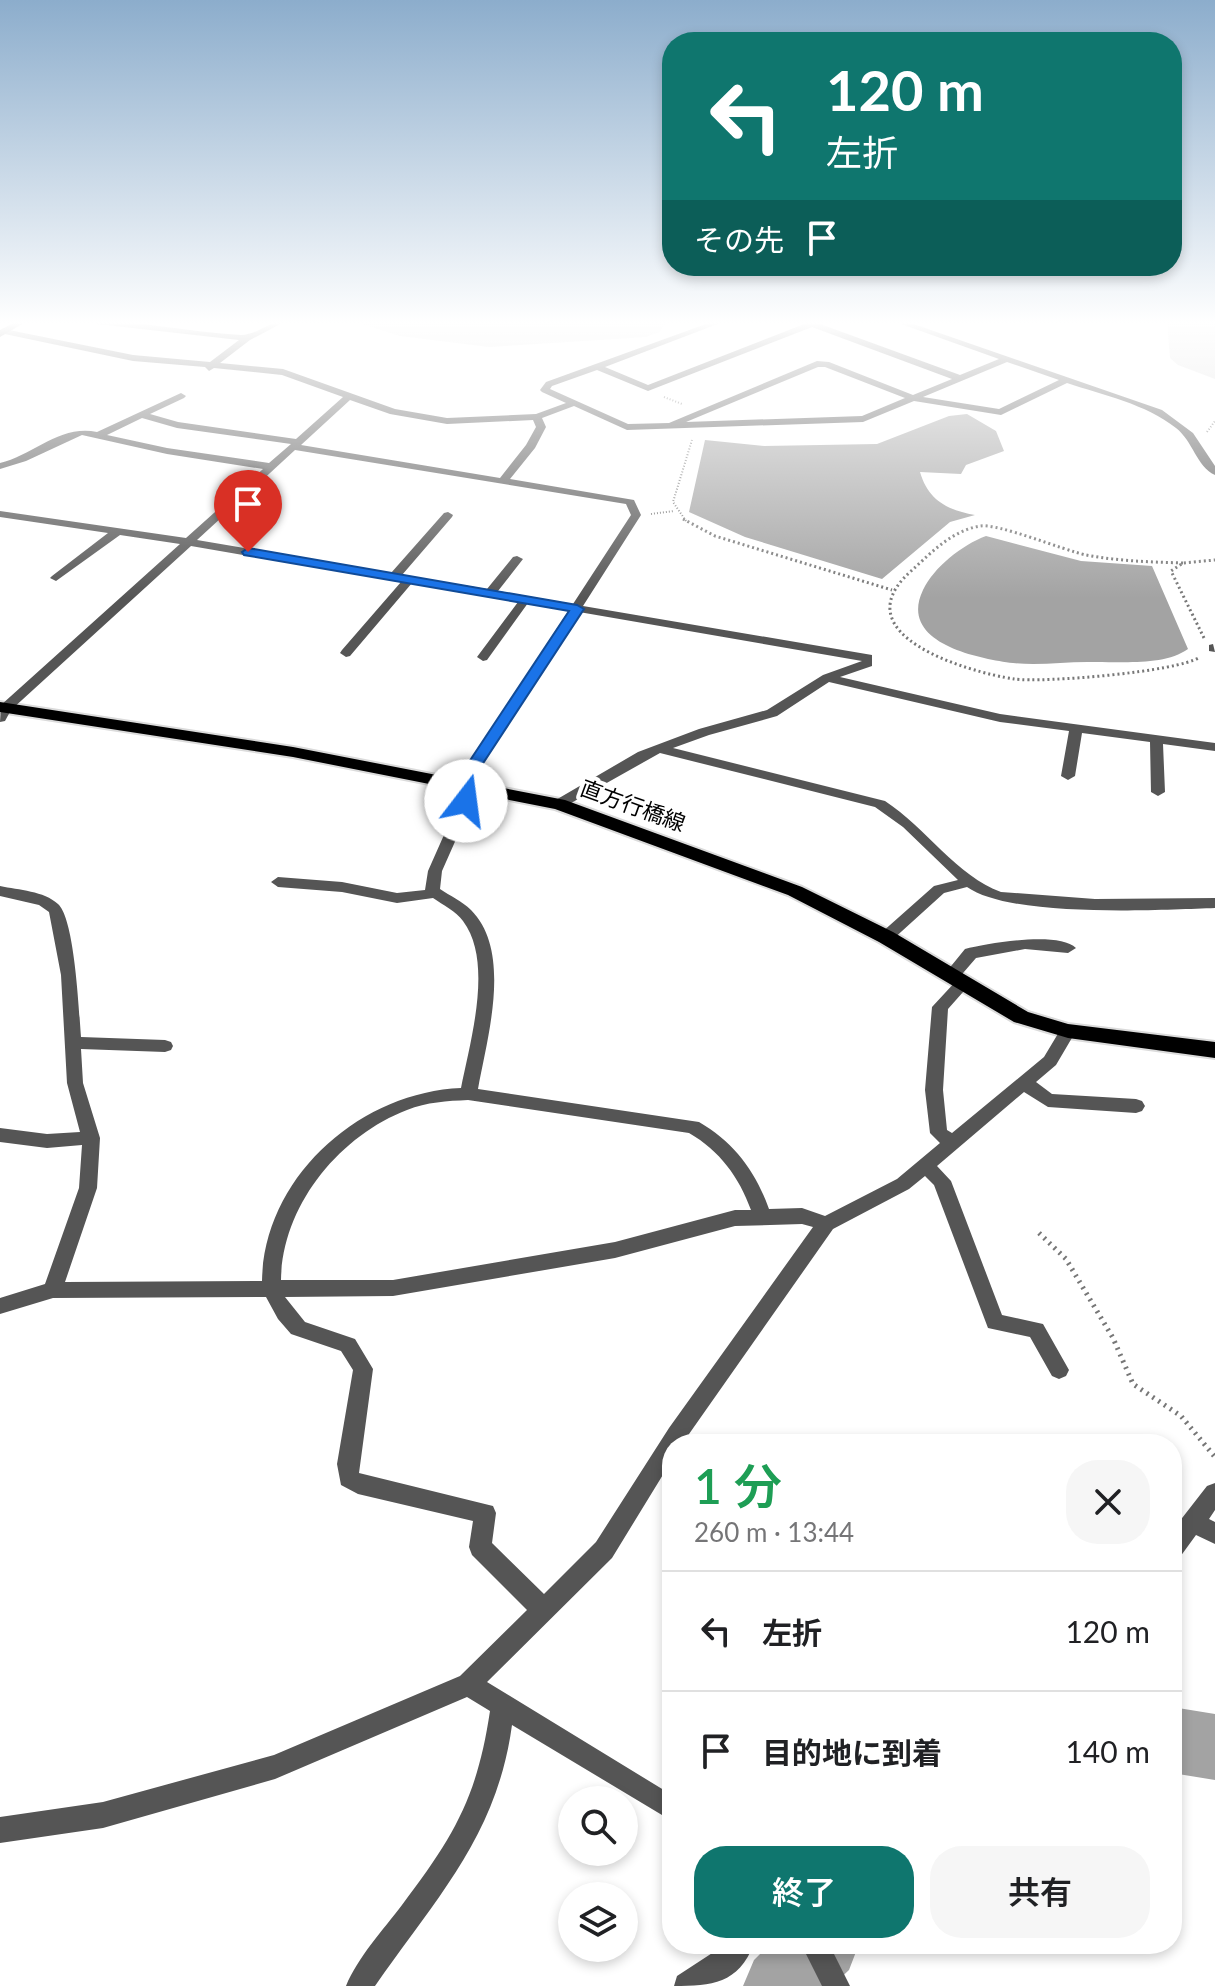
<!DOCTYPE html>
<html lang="ja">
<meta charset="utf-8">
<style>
body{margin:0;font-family:Lato,"Noto Sans JP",sans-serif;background:#f6f6f6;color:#202124;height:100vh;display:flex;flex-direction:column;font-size:30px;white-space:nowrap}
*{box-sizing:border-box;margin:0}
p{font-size:26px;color:#757577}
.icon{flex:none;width:44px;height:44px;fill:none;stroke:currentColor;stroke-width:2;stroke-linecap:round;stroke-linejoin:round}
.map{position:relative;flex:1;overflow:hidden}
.drawer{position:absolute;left:662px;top:1434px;width:520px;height:520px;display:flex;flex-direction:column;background:#fff;border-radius:32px;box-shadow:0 4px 12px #0003}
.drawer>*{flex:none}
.banner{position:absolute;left:662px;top:32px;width:520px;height:244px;border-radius:32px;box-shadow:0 4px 12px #0003;background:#0f766e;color:#fff;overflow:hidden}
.buttons{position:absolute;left:558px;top:1786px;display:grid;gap:16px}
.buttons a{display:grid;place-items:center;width:80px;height:80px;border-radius:50%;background:#fff;box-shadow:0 4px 12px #0003;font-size:40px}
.pin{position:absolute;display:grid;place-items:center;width:68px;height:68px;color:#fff;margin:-82px -34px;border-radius:50% 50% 50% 0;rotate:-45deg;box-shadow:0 0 8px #0007}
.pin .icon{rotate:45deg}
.me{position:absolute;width:88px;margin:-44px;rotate:15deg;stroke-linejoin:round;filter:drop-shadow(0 0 6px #0008)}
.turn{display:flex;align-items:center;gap:28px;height:168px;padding:0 32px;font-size:36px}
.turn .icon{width:104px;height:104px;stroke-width:2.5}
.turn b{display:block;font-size:56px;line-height:68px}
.then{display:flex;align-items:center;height:76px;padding:0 32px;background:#0003;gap:16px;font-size:30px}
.round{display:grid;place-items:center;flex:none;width:84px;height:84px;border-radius:32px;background:#f6f6f6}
.summary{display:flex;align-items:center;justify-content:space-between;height:136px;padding:0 32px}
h1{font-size:48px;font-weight:600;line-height:60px;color:#1e9e55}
.primary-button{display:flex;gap:16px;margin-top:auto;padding:16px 32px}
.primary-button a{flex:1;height:92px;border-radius:32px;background:#0f766e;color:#fff;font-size:32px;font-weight:600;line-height:92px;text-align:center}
.primary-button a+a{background:#f6f6f6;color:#202124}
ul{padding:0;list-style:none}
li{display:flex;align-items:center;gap:24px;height:120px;padding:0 32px;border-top:2px solid #e0e0e0}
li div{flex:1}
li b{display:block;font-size:30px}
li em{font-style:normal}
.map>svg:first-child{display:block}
</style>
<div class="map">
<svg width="1215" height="1986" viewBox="0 0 1215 1986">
<rect width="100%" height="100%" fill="#fff"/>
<path fill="#dcdcdc" d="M669,320L659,332L646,337L489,347L400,336L353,321Z
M1167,320H1215V379L1178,365L1170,358Z"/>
<path fill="#a3a3a3" d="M967,414L996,431L1004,451L966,465L961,474L920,472C928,500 947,510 975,515L950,522L882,579L745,537L689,512L705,440L764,446L877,444L949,416Z
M986,536L1081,561L1152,566L1188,649C1163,667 1116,661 1087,662C1063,662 1037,666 1013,663C975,658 898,642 923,590C934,567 962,545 986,536Z"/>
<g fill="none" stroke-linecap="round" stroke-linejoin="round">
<path fill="#a3a3a3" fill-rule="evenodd" d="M1172,1707L1215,1714V1780L1172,1773Z
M770,1944H859L849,1970L832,1986H743L754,1960Z"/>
<g stroke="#dbdbdb" stroke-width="4">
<path id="primary" d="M0,702L293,747L565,800L802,887L893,932L1028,1012L1068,1024L1215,1042V1058L1068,1038L1014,1022L879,942L788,895L555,809L293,757L0,712Z"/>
</g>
<path stroke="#777" stroke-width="2" stroke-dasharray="1 2" stroke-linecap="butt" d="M664,397L682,404
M1207,432L1215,421
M651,514L674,511
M686,521L673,502L692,440"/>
<path stroke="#777" stroke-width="3" stroke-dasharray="2 3" stroke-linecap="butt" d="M683,519L715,536L892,590
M1183,563C1150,562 1118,561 1086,555C1063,550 998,523 980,526C951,531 931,553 910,572C841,635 968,672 1014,679C1043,683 1178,672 1200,657
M1204,638L1171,571L1183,563L1215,560"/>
<path stroke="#777" stroke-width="5" stroke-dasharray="2 5" stroke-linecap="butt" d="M1039,1233L1066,1259L1113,1338L1133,1384L1181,1416L1215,1457"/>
<path fill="#555" fill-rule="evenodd" d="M84,320C137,320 188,332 241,335C257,335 271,320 288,320L250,340L220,363L283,369L395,409L447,418L536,414L566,403L542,392L540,390L546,382L717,320H728L605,367L648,385L812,321L960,375L999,359L890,320H902L1162,410L1193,433L1215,466V475C1196,466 1193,441 1176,428C1146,404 1103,395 1067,383L1001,415L914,401L863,422L627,430L574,406L542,418L546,427L535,448L510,479L634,500L641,515L583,606L872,655V666L840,677L1000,714L1215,743V751L1163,744L1165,792L1158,796L1151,792L1150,742L1082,733L1075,776L1068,780L1061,776L1069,731L1000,722L829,682L777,716L709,735L673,748L885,801C925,827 958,877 1001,892L1095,899L1215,898V908C1158,910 1011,918 967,887L944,893L891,941H881L878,937L881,933L934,886L958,880L903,827L875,807L660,753L564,807H554L552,804L554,801L638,752L699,729L767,710L823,675L862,661L579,612L478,771L473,801L442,871L440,889C450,896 462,901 471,910C513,952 487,1038 478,1089L699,1122C734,1142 756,1172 769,1209L802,1208L825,1216L897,1179L940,1143L930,1133L925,1090L932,1007L957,980H945L943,976L965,949C989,943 1059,931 1076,948L1068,953L1025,949L976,958L957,980L963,977L971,983L948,1009L943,1090L947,1130L952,1133L1044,1057L1062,1027L1068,1025L1076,1031L1056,1065L1036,1082L1052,1094L1136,1099L1142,1101L1145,1106L1142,1111L1136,1113L1048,1107L1024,1092L937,1166L951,1181L1002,1315L1043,1324L1069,1370L1066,1376L1059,1379L1052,1376L1030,1337L988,1328L934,1185L925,1176L909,1189L833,1229L682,1444H672V1460L612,1558L487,1682L672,1795V1821L512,1725C497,1836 436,1898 375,1986H346C358,1957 383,1930 402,1905C454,1836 477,1798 490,1711L467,1697L275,1779L103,1828L0,1843V1817L103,1802L274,1755L460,1676L527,1610L472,1555L469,1547L473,1521L358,1494L341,1485L337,1464L353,1370L341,1351L291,1334L278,1319L266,1297L53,1298L0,1314V1298L45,1284L79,1188L82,1145L47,1148L0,1142V1128L47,1134L80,1132L67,1083L61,975L49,912L39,905L0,896V886C19,890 44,891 58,904C75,919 79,1013 81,1037L165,1040L171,1042L173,1046L171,1050L165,1052L81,1049L83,1083L100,1138L97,1188L65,1282L262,1281C264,1176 361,1092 461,1088C470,1042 494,962 463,921C456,911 443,905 433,898L397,903L342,892L278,887L271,882L278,877L342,882L397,893L425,890L428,871L459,801L464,771L569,610L528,603L487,660L483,661L477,657L518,602L412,583L350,656L346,657L340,653L342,650L401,582L191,546L11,710L5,721L0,722L1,705L180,544L120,535L56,581L50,578L52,576L108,533L0,517V511L186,538L263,469L167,454L82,435L26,461L0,469V463C33,455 61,424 97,432L181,393L186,396L184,398L150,414L178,422L296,439L343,397L282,375L214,368L209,371L205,367L133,361L0,333L4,329L133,355L210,362L239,340L88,323ZM812,327L952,379L913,395L829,362L817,361L669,423L628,424L550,389L552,386L597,370L648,391ZM1007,362L1059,380L999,409L923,397ZM818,367H825L905,398L862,416L686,422ZM350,400L390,414L447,424L533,420L536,427L526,445L500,478L301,445ZM142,418L177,428L291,444L269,463L167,448L107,435ZM295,450L626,504L631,515L573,604L498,591L523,559L517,556L513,557L487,589L402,575L452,517L453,515L448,512L444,513L391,573L197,540ZM468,1100L689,1133C720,1151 739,1177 751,1210H735L615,1242L393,1280H281C282,1206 339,1136 407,1110C427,1102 447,1101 468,1100ZM802,1224L813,1227L669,1428L596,1542L544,1594L492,1543L496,1513L493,1506L359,1473L373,1369L355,1339L305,1322L285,1297L393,1296L615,1258L735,1226Z
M1213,644L1215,652L1209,651V645Z
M1215,1483V1510L1209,1519L1215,1522V1544L1196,1535L1180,1557L1172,1560V1531L1207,1486Z
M726,1944H754C738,1984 712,1986 674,1986L677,1976Z
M801,1944H829L850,1986H822Z"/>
<path fill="#222" fill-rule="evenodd" d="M19,320H29L0,337V330Z"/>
<use href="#primary" fill="#000" fill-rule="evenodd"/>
</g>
<linearGradient id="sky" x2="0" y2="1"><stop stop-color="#8cadcc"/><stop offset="0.54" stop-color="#fff"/><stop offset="1" stop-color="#fff" stop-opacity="0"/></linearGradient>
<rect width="1215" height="598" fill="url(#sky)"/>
<path fill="#1a73e8" stroke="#114b97" stroke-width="2" d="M248,548L577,605L584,609L478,771L473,801L466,806L458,801L463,771L569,611L244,555L242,552Z"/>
<g text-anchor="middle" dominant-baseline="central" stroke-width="8" stroke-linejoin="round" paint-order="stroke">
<g font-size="22" fill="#000" stroke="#fff">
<text transform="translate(633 805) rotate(20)">直方行橋線</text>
</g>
</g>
</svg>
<div class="buttons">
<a><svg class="icon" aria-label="search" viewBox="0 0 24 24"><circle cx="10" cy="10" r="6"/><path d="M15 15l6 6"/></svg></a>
<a><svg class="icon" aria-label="layers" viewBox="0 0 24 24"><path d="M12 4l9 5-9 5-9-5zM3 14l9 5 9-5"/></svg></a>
</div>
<div class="pin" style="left:248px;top:552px;background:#d93025"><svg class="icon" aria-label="arrive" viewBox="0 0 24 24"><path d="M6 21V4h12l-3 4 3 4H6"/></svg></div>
<svg class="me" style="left:466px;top:801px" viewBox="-20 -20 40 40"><circle r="19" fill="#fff"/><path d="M0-13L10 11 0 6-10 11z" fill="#1a73e8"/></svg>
<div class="banner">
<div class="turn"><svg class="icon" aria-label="left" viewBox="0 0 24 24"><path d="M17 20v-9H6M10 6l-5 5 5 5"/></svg><div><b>120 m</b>左折</div></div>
<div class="then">その先<svg class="icon" aria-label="arrive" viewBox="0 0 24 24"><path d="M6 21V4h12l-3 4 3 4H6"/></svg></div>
</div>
<section class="drawer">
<div class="summary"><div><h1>1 分</h1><p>260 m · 13:44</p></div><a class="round"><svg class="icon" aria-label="close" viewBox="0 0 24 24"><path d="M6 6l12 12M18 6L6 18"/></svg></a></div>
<ul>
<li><svg class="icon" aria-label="left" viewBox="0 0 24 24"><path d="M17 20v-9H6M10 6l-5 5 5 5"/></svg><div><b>左折</b></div><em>120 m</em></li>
<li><svg class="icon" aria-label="arrive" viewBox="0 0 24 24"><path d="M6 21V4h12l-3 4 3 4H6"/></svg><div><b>目的地に到着</b></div><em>140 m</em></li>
</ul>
<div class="primary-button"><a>終了</a><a>共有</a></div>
</section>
</div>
